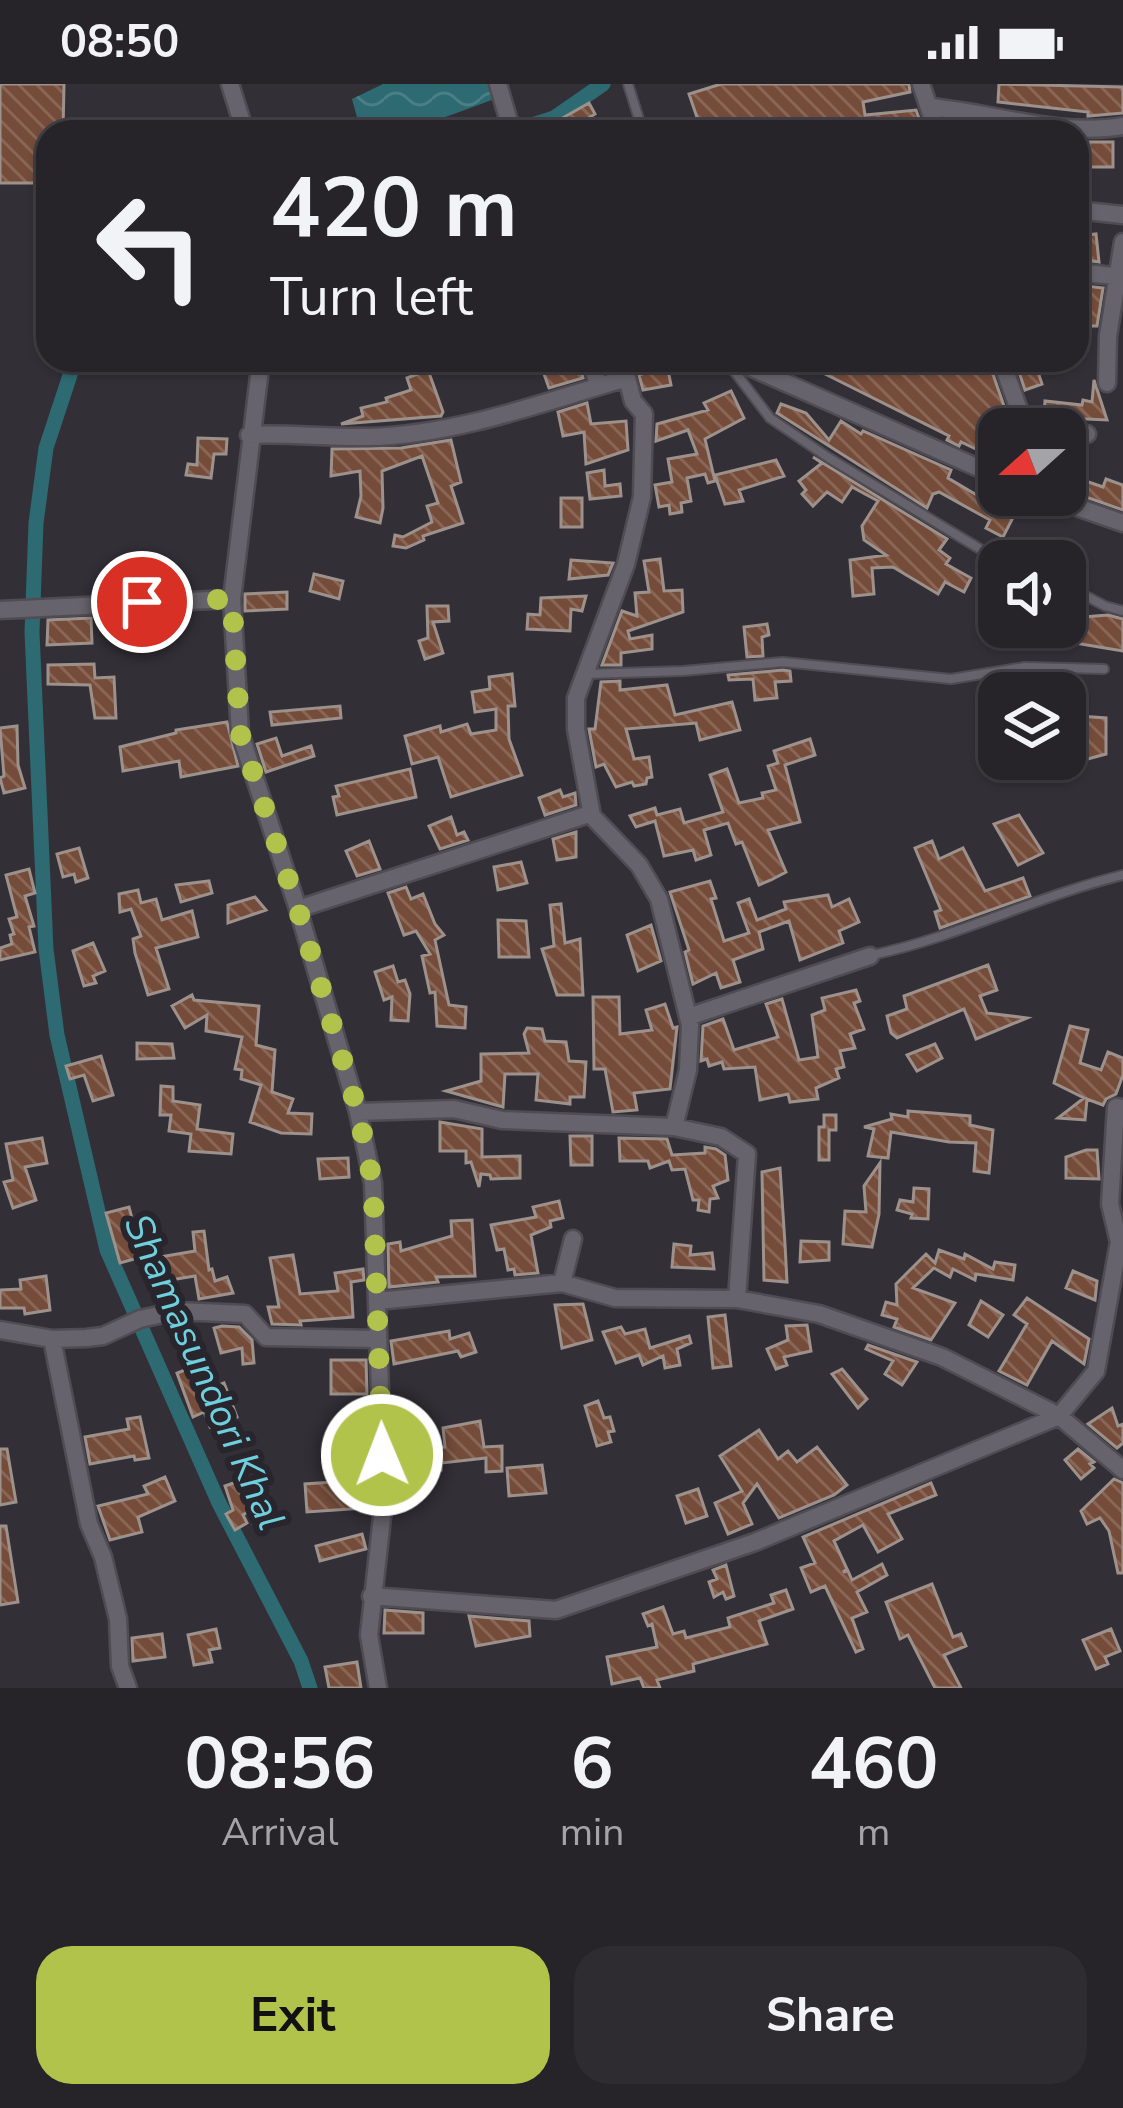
<!DOCTYPE html>
<style>
body{margin:0;font-family:"Nunito Sans",sans-serif;background:#2e2b31;color:#f1f3f6;height:100vh;display:flex;flex-direction:column;font-size:45px;white-space:nowrap}
*{box-sizing:border-box;margin:0}
p{font-size:39px;color:#a4a4a8}
.icon{flex:none;width:66px;height:66px;fill:none;stroke:currentColor;stroke-width:2;stroke-linecap:round;stroke-linejoin:round}
.map{position:relative;height:1604px;overflow:hidden}
.details{display:flex;flex-direction:column;background:#262329;flex:1}
.details>*{flex:none}
.guide{position:absolute;left:36px;top:36px;width:1053px;height:252px;border-radius:36px;box-shadow:0 3px 9px #0004,0 0 0 3px #424046;background:#262329;color:#f1f3f6;overflow:hidden}
.needle{width:78px;rotate:249deg}
.buttons{position:absolute;left:978px;top:324px;display:grid;gap:24px}
.buttons a{display:grid;place-items:center;width:108px;height:108px;border-radius:24px;background:#262329;box-shadow:0 3px 9px #0004,0 0 0 3px #424046;font-size:60px}
.pin{position:absolute;display:grid;place-items:center;width:102px;height:102px;color:#fff;margin:-51px;border:6px solid #fff;border-radius:50%;box-shadow:0 3px 12px #0007}
.me{position:absolute;width:132px;margin:-66px;rotate:359deg;stroke-linejoin:round;filter:drop-shadow(0 0 9px #0008)}
.turn{display:flex;align-items:center;gap:42px;height:252px;padding:0 36px;font-size:54px}
.turn .icon{width:156px;height:156px;stroke-width:2.5}
.turn b{display:block;font-size:84px;line-height:102px}
.eta{display:flex;justify-content:space-evenly;align-items:center;height:204px;text-align:center}
.eta b{font-size:72px;font-weight:700;line-height:84px}
.action{display:flex;gap:24px;margin-top:auto;padding:24px 36px}
.action a{flex:1;height:138px;border-radius:36px;background:#b2c34c;color:#111;font-size:48px;font-weight:700;line-height:138px;text-align:center}
.action a+a{background:#2e2b31;color:#f1f3f6}
.status{display:flex;justify-content:space-between;align-items:center;height:84px;padding:0 60px;background:#262329;direction:ltr}
.status svg{height:33px;fill:currentColor}
.map>svg:first-child{display:block}
</style>
<div class="status"><b>08:50</b><svg viewBox="0 0 49 12"><path d="M0 12V9h3v3zM5 12V6h3v6zM10 12V3h3v9zM15 12V0h3v12zM26 1h20v11H26zM47 4h2v5h-2z"/></svg></div>
<div class="map">
<svg width="1123" height="1604" viewBox="0 0 1123 1604">
<defs>
<pattern id="water-waves" width="16" height="10" patternUnits="userSpaceOnUse" patternTransform="scale(3)"><rect width="16" height="10" fill="#2d6a72"/><path d="M0 5q4-4 8 0t8 0" fill="none" stroke="#4b7f86"/></pattern>
<pattern id="building-back-hatch" width="6" height="6" patternUnits="userSpaceOnUse" patternTransform="scale(3)"><rect width="6" height="6" fill="#754c3a"/><path d="M-1 5l2 2M0 0l6 6M5-1l2 2" fill="none" stroke="#896656"/></pattern>
</defs>
<rect width="100%" height="100%" fill="#332f37"/>
<path fill="url(#water-waves)" d="M383,0H491L494,15C450,32 408,48 361,48L352,15Z"/>
<g fill="none" stroke-linecap="round" stroke-linejoin="round">
<path stroke="#2d6a72" stroke-width="15" d="M510,48L554,34L603,0
M75,276L46,364L36,439L32,548L46,865L57,951L107,1166L219,1419L301,1577L310,1604"/>
</g>
<path fill="url(#building-back-hatch)" stroke="#9d918c" stroke-width="3" d="M0,0H64L63,48H48V99H0Z
M721,0H909L910,8L863,18L865,31L916,26L924,48H702L689,10Z
M999,0L1123,3V29L1088,32V28L998,18Z
M589,19L595,30L566,48L559,36Z
M1089,58H1113V83H1089Z
M1096,150L1099,178L1077,175V152Z
M1077,201L1103,204L1097,242H1077Z
M274,276H335L336,285L297,287L273,282Z
M539,276H578L583,294L549,304Z
M797,276H988L1012,345H999V376L961,358L959,362L947,356L949,352Z
M1015,276H1034L1042,300L1025,306Z
M667,281L671,301L643,306L639,291Z
M428,286L443,328L441,332L341,340L363,332L361,324L387,318L386,314L411,306L407,294Z
M1094,296L1107,336L1044,333L1045,317L1082,321L1083,316L1092,318Z
M731,307L744,334L705,355L715,397L708,399L705,390L687,394L691,417L681,419L682,428L670,430L669,421L659,423L655,401L672,398L668,375L697,370L688,346L656,357L657,340L708,326L704,319Z
M587,319L591,340L626,337L628,366L586,380L584,348L563,352L558,328Z
M781,320L806,329L829,356L841,337L861,350L863,347L951,386L948,394L975,410L982,399L999,411L1021,418L1003,453L986,444L990,436L939,408L933,410L927,424L777,329Z
M198,354L227,355L226,370H214L211,394L186,391L188,380L197,381Z
M451,356L461,398L451,402L463,439L423,452L424,456L406,464L393,462L395,451L403,453L432,438L427,422L438,419L422,372L382,387L383,424L380,439L356,433L361,412L360,387L331,392L332,365L401,364Z
M813,373L947,455L939,466L950,474L946,480L971,494L964,508L945,498L938,510L893,483L872,484L874,510L853,512L850,476L886,471L864,456L862,442L878,417L852,403L842,418L827,408L813,422L802,410L806,406L799,397L822,379Z
M776,376L784,392L739,406L743,417L725,420L715,391Z
M604,386L605,402L620,400L621,412L590,415L587,389Z
M1074,393L1103,403L1106,395L1123,401V426L1069,407Z
M561,414H582V443H561Z
M660,475L664,507L682,506L683,528L628,547L630,555L652,551V565L621,569V581H602L622,527L637,532L635,509L649,508L644,477Z
M571,476L613,479L608,491L569,495Z
M314,490L343,497L339,515L310,507Z
M287,508V525L245,527V510Z
M586,512L582,527L571,525L570,547L527,545L528,530L540,531L541,514Z
M427,522H448L449,537L433,538L443,569L425,575L419,557L428,554Z
M1108,531L1123,535V567L1069,558L1071,546L1084,548V533Z
M91,534L92,559L47,561L48,536Z
M767,540L769,551L762,553L763,572L747,573L744,543Z
M94,580L95,594L114,593L116,634H95L90,601L48,600V581Z
M783,586L790,587L791,597L775,598L777,614L755,616L753,595L729,596L728,591Z
M512,590L515,622H508L509,655L522,691L451,713L438,673L412,680L405,652L440,642L441,648L467,640L471,650L496,646V625L475,628L472,608L490,605L489,593Z
M620,597V606L667,601L675,631L732,618L740,646L700,656L696,639L626,645L634,675L649,673L652,693L647,694L646,700L634,702L632,698L616,703L604,680L596,683L589,645H595L601,598Z
M340,622L341,634L272,641L270,628Z
M1065,631L1106,634V670L1073,679Z
M227,638L238,682L181,693L179,677L123,687L120,663L176,649V646Z
M17,642L18,681L25,704L4,709L0,694L4,692L0,644Z
M276,654L282,672L311,662L314,672L266,688L257,660Z
M810,655L815,671L785,681L800,738L768,746L786,788L771,796L759,801L742,758L736,760L728,739L704,746L711,771L696,776L693,766L664,772L655,737L636,743L630,732L655,724L657,731L680,725L684,739L723,728L710,691L727,685L739,719L763,714L762,709L776,706L768,682L778,679L774,667Z
M410,685L416,713L337,731L333,713L339,712L336,702Z
M560,706L563,713L575,709L576,721L545,731L539,714Z
M1019,731L1043,769L1018,781L994,740Z
M451,733L457,751L464,748L468,756L440,765L429,742Z
M576,748V773L557,776L553,755Z
M369,757L380,785L357,792L346,767Z
M932,757L939,775L963,764L985,807L1023,794L1030,812L940,844L935,828L941,826L915,764Z
M79,764L88,794L76,798L74,790L63,793L57,770Z
M521,778L527,799L498,806L494,783Z
M29,785L35,809L25,812L34,842L29,843L35,868L0,876V864L12,860L10,851L14,850L9,835L17,833L6,791Z
M209,797L212,809L181,818L176,801Z
M710,797L716,814L711,815L724,857L749,849L738,819L749,815L757,836L786,825L784,818L828,811L832,823L849,815L859,838L839,847L843,859L800,876L789,837L759,848L763,865L733,876L740,898L721,904L716,889L693,900L685,868L689,866L670,808Z
M406,803L411,815L423,810L435,840L444,851L435,856L449,921L466,923L465,944L437,942L435,908L430,909L422,872L430,870L416,847L404,851L388,809Z
M138,806L141,819L156,815L162,836L192,827L198,853L156,864L169,905L148,911L135,869L133,855L141,852L131,825L120,828L119,810Z
M255,813L266,826L228,839V821Z
M561,820L565,859L580,855L583,911H557L542,865L554,862L550,821Z
M498,836L526,837L529,873H499Z
M651,841L661,877L638,887L627,851Z
M93,859L105,887L93,892L96,899L84,902L73,867Z
M988,881L997,906L980,912L987,929L1027,934L976,955L964,925L897,954L891,949L887,932L907,925L904,912Z
M393,882L398,898L405,896L410,910L408,937L391,936L392,913L384,916L375,888Z
M856,906L860,917L854,919L864,945L850,950L855,964L840,967L844,983L836,985L839,994L816,1004L818,1015L790,1018L788,1010L760,1016L755,983L724,985L722,978L709,982L707,975L701,977L703,942L723,935L734,966L778,953L766,920L782,915L799,976L818,973L812,931L825,926L822,914Z
M192,911L194,916L259,922L256,961L275,966L272,1008L293,1015L288,1029L312,1030L311,1050L281,1049L250,1038L261,1001L241,995L242,986L235,985L242,953L206,947L207,931L185,944L172,922Z
M593,913H619L620,950L652,946L646,926L665,920L673,944L677,943L670,1005L634,1009L637,1026L613,1028L605,985H594Z
M1070,942L1088,946L1080,979L1101,986L1108,968L1123,974V991L1116,1010L1106,1015L1103,1021L1087,1015L1085,1036L1058,1034L1084,1014L1054,999Z
M527,944L542,945L545,957L566,958L569,977L586,978L584,1013H570V1020L536,1016L538,990H505L503,1023L446,1007L481,997V970L529,969L524,950Z
M137,959L172,960L174,974L137,975Z
M935,960L942,974L917,987L907,971Z
M101,972L113,1011L93,1017L84,991L70,995L66,982Z
M161,1002L173,1003V1017L200,1021L197,1045L233,1050L231,1070L189,1067L191,1050L169,1047L171,1031H160Z
M908,1027L970,1032V1041L993,1046L989,1089L974,1087L976,1059L949,1058L891,1048L888,1074L868,1072L874,1045L864,1043L892,1035L891,1030L908,1033Z
M824,1031H836V1046H829V1076H819V1043H824Z
M440,1038L482,1045V1073L520,1072V1094L491,1095L490,1091L481,1090L479,1103L471,1078L466,1079V1067H440Z
M570,1052H592V1081H571Z
M42,1054L47,1079L25,1083L36,1116L13,1124L4,1098L13,1096L6,1060Z
M619,1054L667,1055L672,1071L705,1069V1063L716,1065L725,1071L728,1096L713,1102L718,1114L710,1115L709,1128L698,1126L699,1116H693L685,1085L672,1086L669,1077L650,1084L648,1077H620Z
M1086,1066H1097L1099,1095L1066,1094V1073Z
M348,1074L349,1093L320,1095L318,1075Z
M880,1079L879,1130L872,1163L843,1160L845,1127L866,1128L864,1102Z
M780,1084L785,1160L787,1198L764,1196L762,1088Z
M914,1104L929,1105L928,1135L911,1134L912,1130L897,1126L900,1116L913,1118Z
M559,1117L563,1134L550,1137L551,1143L531,1151L538,1189L515,1191L514,1185L508,1186L504,1165L497,1166L491,1141L536,1133L533,1123Z
M129,1123L142,1173L120,1179L106,1129Z
M472,1136L475,1192L436,1193L438,1198L389,1203L388,1160L400,1158L401,1167L452,1152L451,1137Z
M204,1147L209,1186L212,1185L215,1197L227,1193L233,1209L199,1215L195,1192L164,1197L160,1173L195,1167L193,1148Z
M801,1157L829,1158V1176L800,1178Z
M674,1160L691,1162L690,1171L712,1169L714,1185L672,1183Z
M939,1166L964,1175L965,1170L993,1185L995,1178L1015,1181L1013,1196L976,1190L975,1196L953,1185L950,1193L934,1184L913,1204L955,1219L931,1256L894,1243L897,1235L882,1231L886,1218L897,1221L896,1200L926,1170L935,1179Z
M293,1171L300,1210L338,1207L335,1189L363,1185L364,1196L351,1198L353,1233L300,1237L301,1241L272,1240L268,1223H279L270,1174Z
M1073,1187L1097,1197L1095,1216L1066,1204Z
M46,1192L50,1226L25,1230L24,1224H0V1206L21,1205L20,1196Z
M1027,1214L1089,1255L1084,1280L1052,1257L1027,1301L999,1287L1027,1240L1014,1231Z
M981,1217L1003,1231L988,1253L969,1241Z
M583,1220L592,1256L562,1264L555,1221Z
M725,1231L731,1282L713,1284L708,1233Z
M807,1241L811,1267L784,1273L787,1281L776,1285L767,1265L788,1256L786,1242Z
M222,1242L239,1243L252,1256L254,1279L243,1280L242,1264L221,1269L214,1244Z
M621,1243L625,1250L645,1245L650,1264L689,1252L691,1259L677,1265L680,1281L665,1284L663,1272L643,1281L639,1271L616,1279L603,1248Z
M449,1247L450,1255L469,1249L476,1268L461,1273L458,1267L394,1280L391,1257Z
M868,1261L917,1278L902,1301L885,1290L893,1277L866,1265Z
M331,1276H366L367,1310H331Z
M195,1282L205,1306L224,1299L237,1333L210,1343L204,1328L193,1333L177,1289Z
M842,1285L867,1315L858,1324L832,1290Z
M598,1317L604,1334L610,1333L614,1347L608,1348L611,1358L597,1362L585,1322Z
M1112,1324L1118,1342L1123,1340V1359L1117,1364L1088,1340Z
M140,1333L149,1374L135,1376L134,1372L90,1380L85,1353L129,1345L127,1335Z
M480,1337L484,1363L502,1362V1387L486,1388V1374L441,1379V1386H397L396,1363H445L443,1344Z
M759,1346L778,1375L788,1367L797,1378L817,1363L847,1401L834,1411L779,1434L757,1400L743,1419L752,1440L728,1450L715,1419L742,1407L720,1372Z
M0,1365H7L16,1418L0,1421Z
M1078,1365L1094,1378L1090,1380L1094,1384L1081,1395L1065,1376Z
M542,1381L546,1409L509,1412L507,1384Z
M262,1389L260,1408L265,1415L243,1431L247,1439L235,1446L226,1430L233,1426L225,1402Z
M165,1393L175,1417L138,1433L142,1448L110,1456L98,1422L148,1410L144,1402Z
M1114,1395L1123,1399V1489H1118L1109,1447L1100,1434L1087,1440L1081,1427Z
M362,1396L364,1424L307,1428L305,1400Z
M931,1399L936,1411L888,1430L902,1455L878,1468L863,1441L834,1457L847,1485L843,1488L848,1487L852,1496L882,1480L887,1491L857,1508L867,1528L852,1534L863,1565L856,1568L825,1502L811,1508L801,1484L815,1479L803,1453Z
M698,1405L707,1432L686,1439L677,1412Z
M0,1442H6L18,1518L0,1521Z
M362,1450L366,1465L320,1477L316,1462Z
M726,1481L734,1512L726,1515L723,1508L714,1513L709,1498L717,1495L713,1486Z
M932,1500L953,1553L961,1550L966,1562L944,1571L961,1604H935L908,1551L900,1555L886,1518Z
M786,1506L793,1525L759,1537L767,1560L693,1580L694,1587L657,1596L660,1604H644L640,1594L612,1600L607,1573L657,1563L652,1540L648,1542L643,1530L663,1523L673,1550L684,1547L686,1554L730,1543L728,1534L774,1519L771,1511Z
M385,1526L423,1529V1549H384Z
M469,1532L529,1537L530,1552L476,1562Z
M216,1545L220,1564L209,1566L212,1578L194,1581L188,1551Z
M1111,1545L1120,1567L1105,1573L1108,1580L1096,1585L1083,1556Z
M162,1550L165,1573L133,1577L132,1554Z
M357,1578L361,1604H329L325,1583Z"/>
<g fill="none" stroke-linecap="round" stroke-linejoin="round">
<g stroke="#504c53" stroke-width="12">
<path id="lane" d="M628,0L643,48
M728,279L770,334L829,374L1000,477
M1065,501L1105,522L1123,527
M586,590L683,587L783,578L951,595L1025,583L1104,585
M872,871C958,853 1037,812 1123,791"/>
</g>
<g stroke="#504c53" stroke-width="21">
<path id="street" d="M230,0L245,48
M498,0L512,48
M921,0L937,48
M930,23C994,29 1060,53 1123,42
M1077,126L1123,131
M1077,188L1123,193
M261,276L232,515L240,649L298,825L358,1028L373,1099L381,1337L377,1344L386,1397L369,1551L378,1604
M590,276L599,302
M734,276L999,393
M1001,276L1026,345
M624,283L633,317L644,330L642,413L626,480L576,614V645L592,732L639,781L659,815L676,884L690,941L688,986L674,1043
M1107,299L1108,252L1123,158
M249,351C289,349 329,354 369,353C453,351 539,320 620,296L624,283L645,276
M1065,354L1087,350
M1042,411L1123,439
M0,526L232,515
M298,825L583,732
M688,933L870,872
M358,1028L454,1025L502,1036L674,1043L721,1053L747,1070L737,1215
M562,1199L573,1155
M377,1217L562,1199L615,1214L737,1215L819,1230L942,1273L1059,1332L1123,1386
M0,1246L52,1255L86,1254L103,1252L140,1235L177,1227L245,1230L266,1253L378,1255
M52,1255L89,1440L103,1473L118,1535L120,1582L128,1604
M371,1512L556,1526L755,1458L1059,1332L1096,1287L1119,1158L1110,1120L1116,1023L1123,1024"/>
</g>
<use href="#lane" stroke="#67636c" stroke-width="8"/>
<use href="#street" stroke="#67636c" stroke-width="16"/>
</g>
<g fill="none" stroke-linecap="round" stroke-linejoin="round">
<path stroke="#b2c34c" stroke-width="21" stroke-dasharray="0 37.8" d="M142,518L232,515L240,649L298,825L358,1028L373,1099L381,1337L377,1344L382,1371"/>
</g>
<g text-anchor="middle" dominant-baseline="central" stroke-width="12" stroke-linejoin="round" paint-order="stroke">
<g font-size="39" font-style="italic" fill="#6ecfdd" stroke="#29252d">
<text transform="translate(204 1288) rotate(66)">Shamasundori Khal</text>
</g>
</g>
</svg>
<div class="buttons">
<a><svg class="needle" viewBox="-14 -14 28 28"><path d="M0-13l5 13h-10z" fill="#e53935"/><path d="M0 13l5-13h-10z" fill="#a4a4a8"/></svg></a>
<a><svg class="icon" aria-label="sound" viewBox="0 0 24 24"><path d="M4 9h4l5-4v14l-5-4H4zM17 9q2 3 0 6"/></svg></a>
<a><svg class="icon" aria-label="layers" viewBox="0 0 24 24"><path d="M12 4l9 5-9 5-9-5zM3 14l9 5 9-5"/></svg></a>
</div>
<div class="pin" style="left:142px;top:518px;background:#d93025"><svg class="icon" aria-label="arrive" viewBox="0 0 24 24"><path d="M6 21V4h12l-3 4 3 4H6"/></svg></div>
<svg class="me" style="left:382px;top:1371px" viewBox="-20 -20 40 40"><circle r="17" fill="#b2c34c" stroke="#fff" stroke-width="3"/><path d="M0-11L8 9 0 5-8 9z" fill="#fff"/></svg>
<div class="guide">
<div class="turn"><svg class="icon" aria-label="left" viewBox="0 0 24 24"><path d="M17 20v-9H6M10 6l-5 5 5 5"/></svg><div><b>420 m</b>Turn left</div></div>
</div>
</div>
<section class="details">
<div class="eta">
<div><b>08:56</b><p>Arrival</p></div>
<div><b>6</b><p>min</p></div>
<div><b>460</b><p>m</p></div>
</div>
<div class="action"><a>Exit</a><a>Share</a></div>
</section>
